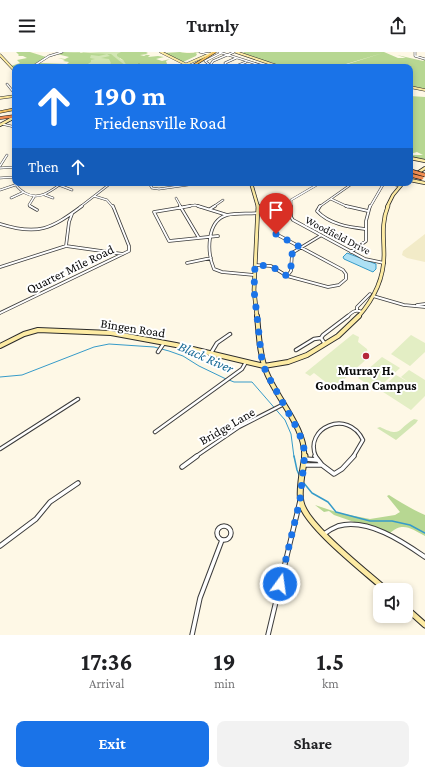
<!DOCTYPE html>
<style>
body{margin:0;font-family:"Crimson Pro",serif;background:#f2f2f2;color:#202124;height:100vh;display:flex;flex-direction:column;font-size:15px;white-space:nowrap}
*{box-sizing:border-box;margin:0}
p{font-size:13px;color:#757577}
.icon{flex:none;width:22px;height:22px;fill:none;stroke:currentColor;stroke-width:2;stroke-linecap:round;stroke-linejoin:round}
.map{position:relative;height:583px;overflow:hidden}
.drawer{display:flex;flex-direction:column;background:#fff;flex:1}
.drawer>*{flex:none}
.guide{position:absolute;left:12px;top:12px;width:401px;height:122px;border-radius:8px;box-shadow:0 2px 6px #0003;background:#1a73e8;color:#fff;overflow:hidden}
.controls{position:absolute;left:373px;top:531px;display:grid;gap:8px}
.controls a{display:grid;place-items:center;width:40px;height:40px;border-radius:8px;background:#fff;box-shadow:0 2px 6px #0003;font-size:20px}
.pin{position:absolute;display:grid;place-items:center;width:34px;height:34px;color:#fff;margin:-41px -17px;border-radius:50% 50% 50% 0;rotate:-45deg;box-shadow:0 0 4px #0007}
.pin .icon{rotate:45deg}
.me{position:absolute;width:44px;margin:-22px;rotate:14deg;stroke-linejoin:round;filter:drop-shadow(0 0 3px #0008)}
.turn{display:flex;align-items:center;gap:14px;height:84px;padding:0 16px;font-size:18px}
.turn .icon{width:52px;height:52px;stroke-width:2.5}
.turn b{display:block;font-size:28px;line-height:34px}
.then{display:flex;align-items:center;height:38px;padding:0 16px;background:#0003;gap:8px;font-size:15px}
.eta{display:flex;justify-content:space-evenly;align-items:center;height:68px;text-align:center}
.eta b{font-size:24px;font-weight:700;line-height:28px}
.primary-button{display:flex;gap:8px;margin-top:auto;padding:8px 16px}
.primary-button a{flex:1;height:46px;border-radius:8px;background:#1a73e8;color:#fff;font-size:16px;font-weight:700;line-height:46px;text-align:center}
.primary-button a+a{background:#f2f2f2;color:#202124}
header{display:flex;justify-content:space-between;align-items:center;height:52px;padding:0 16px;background:#fff;font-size:18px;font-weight:700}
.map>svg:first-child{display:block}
</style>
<header><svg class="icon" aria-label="menu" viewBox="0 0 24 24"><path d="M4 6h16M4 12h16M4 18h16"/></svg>Turnly<svg class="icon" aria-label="share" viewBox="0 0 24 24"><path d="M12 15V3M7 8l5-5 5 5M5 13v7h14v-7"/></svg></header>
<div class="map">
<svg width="425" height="583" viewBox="0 0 425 583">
<rect width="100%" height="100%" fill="#fef8e6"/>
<path fill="#f2ebc8" d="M425,182V210L407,206L402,203L403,199Z"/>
<path fill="#d2e6b3" d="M66,0H80V1H83L82,0L99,1L90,0H121L120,7L123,8L128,14L123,15L125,14L113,4L117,15H76L78,1Z
M414,367L418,368L416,371L396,388L377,376L380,375C402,386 397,377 414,367Z"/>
<path fill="#b7d792" d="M16,0H30L46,5L31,15H15V18L11,14L20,11L17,8L27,6L23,4H18L19,3Z
M64,0L111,2L126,14L108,15L111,11L109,7L101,6L110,4L107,2L99,4L91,3L90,6L95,7L91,8V10L83,15L58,14L56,15H43H50L53,12L35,14L40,11L67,12L69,10L63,9L65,8L58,6L65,7L69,5L57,2Z
M121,0H148L146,1L148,2L140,3L144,4L146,3H150L148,5L158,4L164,5L156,7L162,9L170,7L166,9L167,12L174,13L167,14L168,15H153L146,12L127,14L123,8L117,4V2Z
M180,0C188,2 197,0 206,1L194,0L197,2L196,4L183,10L165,1H171H163Z
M244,0H384L398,6H406L397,3L423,9L425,7V37L410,34V15H338L383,1L336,15H294L296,14L281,15L271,10H267L243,1Z
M410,44L425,45V107L410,106V103H423L417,100L410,102Z
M389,443C402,451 411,457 425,463V484C411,477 403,469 389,482L334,463L329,459L324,460L315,453L339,461L370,467L395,463L400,460L387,444Z"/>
<path fill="#e3eec4" d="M353,282L359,285L358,290L367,297L369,305L335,335H332L314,321L310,324L305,321Z
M411,283L425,291V300L410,314L391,302Z
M382,305L400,316L376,338L358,326Z
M409,318L425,328V344L411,358L380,338L396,323L410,331L401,325Z"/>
<path fill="#ade0f4" stroke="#369bc9" d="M347,201L376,212V217L373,220L344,207L343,205Z"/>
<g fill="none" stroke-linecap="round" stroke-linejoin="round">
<path stroke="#369bc9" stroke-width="1" d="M5,72L14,66
M0,325L22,323L94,295L109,292L154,295L169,299L183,304L199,314L226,327
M229,328L234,330H252L285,368L291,382L294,405"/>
<path stroke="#369bc9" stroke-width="1.5" d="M294,404L297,418L300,425
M303,430L312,441L328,450L336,460L370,469H392L410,473L425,481"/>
<g stroke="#3c3c3c" stroke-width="2.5">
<path id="street-far3" d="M200,0L209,2
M219,0L266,15
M415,0V4L425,7
M139,13L141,15
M211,14L205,9L221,1
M32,15L49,4L62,0
M213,15L211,12L213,9L234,0
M228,15L225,11L236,6
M234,15L246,10
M7,32L15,42
M2,72L15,75
M0,114L7,103
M0,116L15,115
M15,125L14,129C16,134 20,138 25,141C39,149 51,139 62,131
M0,126L15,125
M149,131L152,136L159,137L201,131
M388,131L400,134
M59,133L72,138
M0,138L15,133
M45,143L53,146
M94,144L107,148L113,155
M11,146L24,140
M176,146L181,155
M331,147L348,155
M32,155L29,153L34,145
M80,155L111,131
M184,155L195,153L201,155
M213,155L223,148
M291,155V148L320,131
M319,155L353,131
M370,155L384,131"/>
</g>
<g stroke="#3c3c3c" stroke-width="3.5">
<path id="street-far2" d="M30,154L37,158
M180,154L199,186
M190,154L154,160L169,189L218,184
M198,154L227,163
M291,154V165L293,168L365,207L384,211
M320,154L317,159C329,172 348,175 365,177
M346,154L368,159
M210,157L215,154
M0,172C38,184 51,177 82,154
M66,194L69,170L72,162
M351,200L366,189V169L370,154
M187,211L211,206
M255,213L271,214L287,224L328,235L339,233L346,227V222L343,218L276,182
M0,215L66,194L123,202
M254,223L222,220L214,217C207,201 206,169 227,163C236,161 248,162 258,161
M287,224L291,219L292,201L320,184
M373,244L404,253L425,255
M417,253L425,252
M357,258V255L370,242
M0,261L129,199V194L113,154
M347,265C352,260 355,257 362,260"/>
</g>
<g stroke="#3c3c3c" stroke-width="4.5">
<path id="street-far1" d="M325,292L321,286L323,283L348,264
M296,298L314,287L321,286
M158,300L164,291
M211,301L217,291L230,282
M155,380L242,317L246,310
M0,397L78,347
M195,405L239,375L284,352
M316,405C303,376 348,356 363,388L353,405"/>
</g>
<g stroke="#3c3c3c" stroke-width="5.5">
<path id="street" d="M315,404L322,413L334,422L342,417L354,404
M305,407L317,408
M304,413H321
M182,415L197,404
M217 481a7 7 0 1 1 14 0a7 7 0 1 1-14 0Z
M324,482C328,479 333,476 338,474C368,466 402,489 425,505
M0,494L36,467L50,450L78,431
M192,583L200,546L222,488
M268,583L300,449"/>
</g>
<g stroke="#2b2b2b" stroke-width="3">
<path id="secondary-far4" d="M161,0L187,13
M236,0L280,15
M0,3L15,19
M180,15L212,1
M410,35L425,38
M0,46L15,44
M9,68L15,65"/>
</g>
<g stroke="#2b2b2b" stroke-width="4">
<path id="secondary-far3" d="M0,73L11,67
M410,106L425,109
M410,126L425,116
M410,128L425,131
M251,131L258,155
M387,155L393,143L403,131"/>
</g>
<g stroke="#2b2b2b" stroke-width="4.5">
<path id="secondary-far2" d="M257,265L254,238L258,154
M358,265C373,248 384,226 384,203C384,186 381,171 388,154"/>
</g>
<g stroke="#2b2b2b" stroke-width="6">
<path id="secondary-far1" d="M257,264C259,282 259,301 266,319C275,344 307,378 304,405
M0,294L24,282L38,278L111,281L176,293L264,314L288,310L307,303L338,284L359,264"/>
</g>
<g stroke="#2b2b2b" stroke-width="7">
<path id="secondary" d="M305,404C303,417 298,438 301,450C305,473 366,520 386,538
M406,556L425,573"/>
</g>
<g stroke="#1a1a1a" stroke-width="3">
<path id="primary" d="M191,15L215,0
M0,60L15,57"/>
</g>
<g stroke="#1a1a1a" stroke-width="3.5">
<path id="highway" d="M0,66L15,64"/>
</g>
<use href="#street-far3" stroke="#fff" stroke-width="1.5"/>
<use href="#street-far2" stroke="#fff" stroke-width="2"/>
<use href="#street-far1" stroke="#fff" stroke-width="2.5"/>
<use href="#street" stroke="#fff" stroke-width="3.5"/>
<use href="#secondary-far4" stroke="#fdeba3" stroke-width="2"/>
<use href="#secondary-far3" stroke="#fdeba3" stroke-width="2.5"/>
<use href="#secondary-far2" stroke="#fdeba3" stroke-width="3"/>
<use href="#secondary-far1" stroke="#fdeba3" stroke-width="4"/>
<use href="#secondary" stroke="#fdeba3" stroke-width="5"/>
<use href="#primary" stroke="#f5c360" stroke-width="2"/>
<use href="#highway" stroke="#f18d52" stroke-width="2.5"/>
<g stroke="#1a1a1a" stroke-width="4.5" stroke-linecap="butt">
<path id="highway-bridge" d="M411,119L425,123
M410,123L422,126"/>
</g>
<use href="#highway-bridge" stroke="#f18d52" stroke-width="3"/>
</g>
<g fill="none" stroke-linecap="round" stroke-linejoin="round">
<path stroke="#1a73e8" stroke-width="7" stroke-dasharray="0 12.6" d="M276,182L300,195L291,203V218L287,224L271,214L255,213L254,238L262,309L266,320L299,380L305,400L300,448L280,532"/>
</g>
<circle fill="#b4273a" stroke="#fff" stroke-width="1.5" cx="366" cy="304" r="4"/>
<g text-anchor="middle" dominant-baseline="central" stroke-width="4" stroke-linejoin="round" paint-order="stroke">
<g font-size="11" fill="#090909" stroke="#fff">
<text transform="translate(338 183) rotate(27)">Woodfield Drive</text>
</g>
<g font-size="13" fill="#090909" stroke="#fff">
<text transform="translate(70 217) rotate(-26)">Quarter Mile Road</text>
<text transform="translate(133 276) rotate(9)">Bingen Road</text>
<text transform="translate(227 374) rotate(-30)">Bridge Lane</text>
</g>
<g font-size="13" font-weight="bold" fill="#090909" stroke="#fff">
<text x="366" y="318">Murray H.<tspan x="366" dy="15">Goodman Campus</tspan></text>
</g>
<g font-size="14" font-style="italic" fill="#186a96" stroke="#fff">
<text transform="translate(206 305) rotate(24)">Black River</text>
</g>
</g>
</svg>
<div class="controls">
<a><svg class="icon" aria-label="sound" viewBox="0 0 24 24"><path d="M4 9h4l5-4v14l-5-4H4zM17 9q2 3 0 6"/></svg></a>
</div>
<div class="pin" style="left:276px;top:182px;background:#d93025"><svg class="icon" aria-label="arrive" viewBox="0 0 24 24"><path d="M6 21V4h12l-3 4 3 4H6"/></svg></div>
<svg class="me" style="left:280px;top:532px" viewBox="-20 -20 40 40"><circle r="17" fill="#1a73e8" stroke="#fff" stroke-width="3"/><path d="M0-11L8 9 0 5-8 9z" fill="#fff"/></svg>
<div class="guide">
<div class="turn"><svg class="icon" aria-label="ahead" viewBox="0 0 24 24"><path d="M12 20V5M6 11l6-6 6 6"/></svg><div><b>190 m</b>Friedensville Road</div></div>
<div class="then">Then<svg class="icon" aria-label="ahead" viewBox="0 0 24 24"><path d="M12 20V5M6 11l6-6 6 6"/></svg></div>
</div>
</div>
<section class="drawer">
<div class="eta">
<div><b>17:36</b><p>Arrival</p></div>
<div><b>19</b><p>min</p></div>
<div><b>1.5</b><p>km</p></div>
</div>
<div class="primary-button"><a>Exit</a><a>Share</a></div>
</section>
